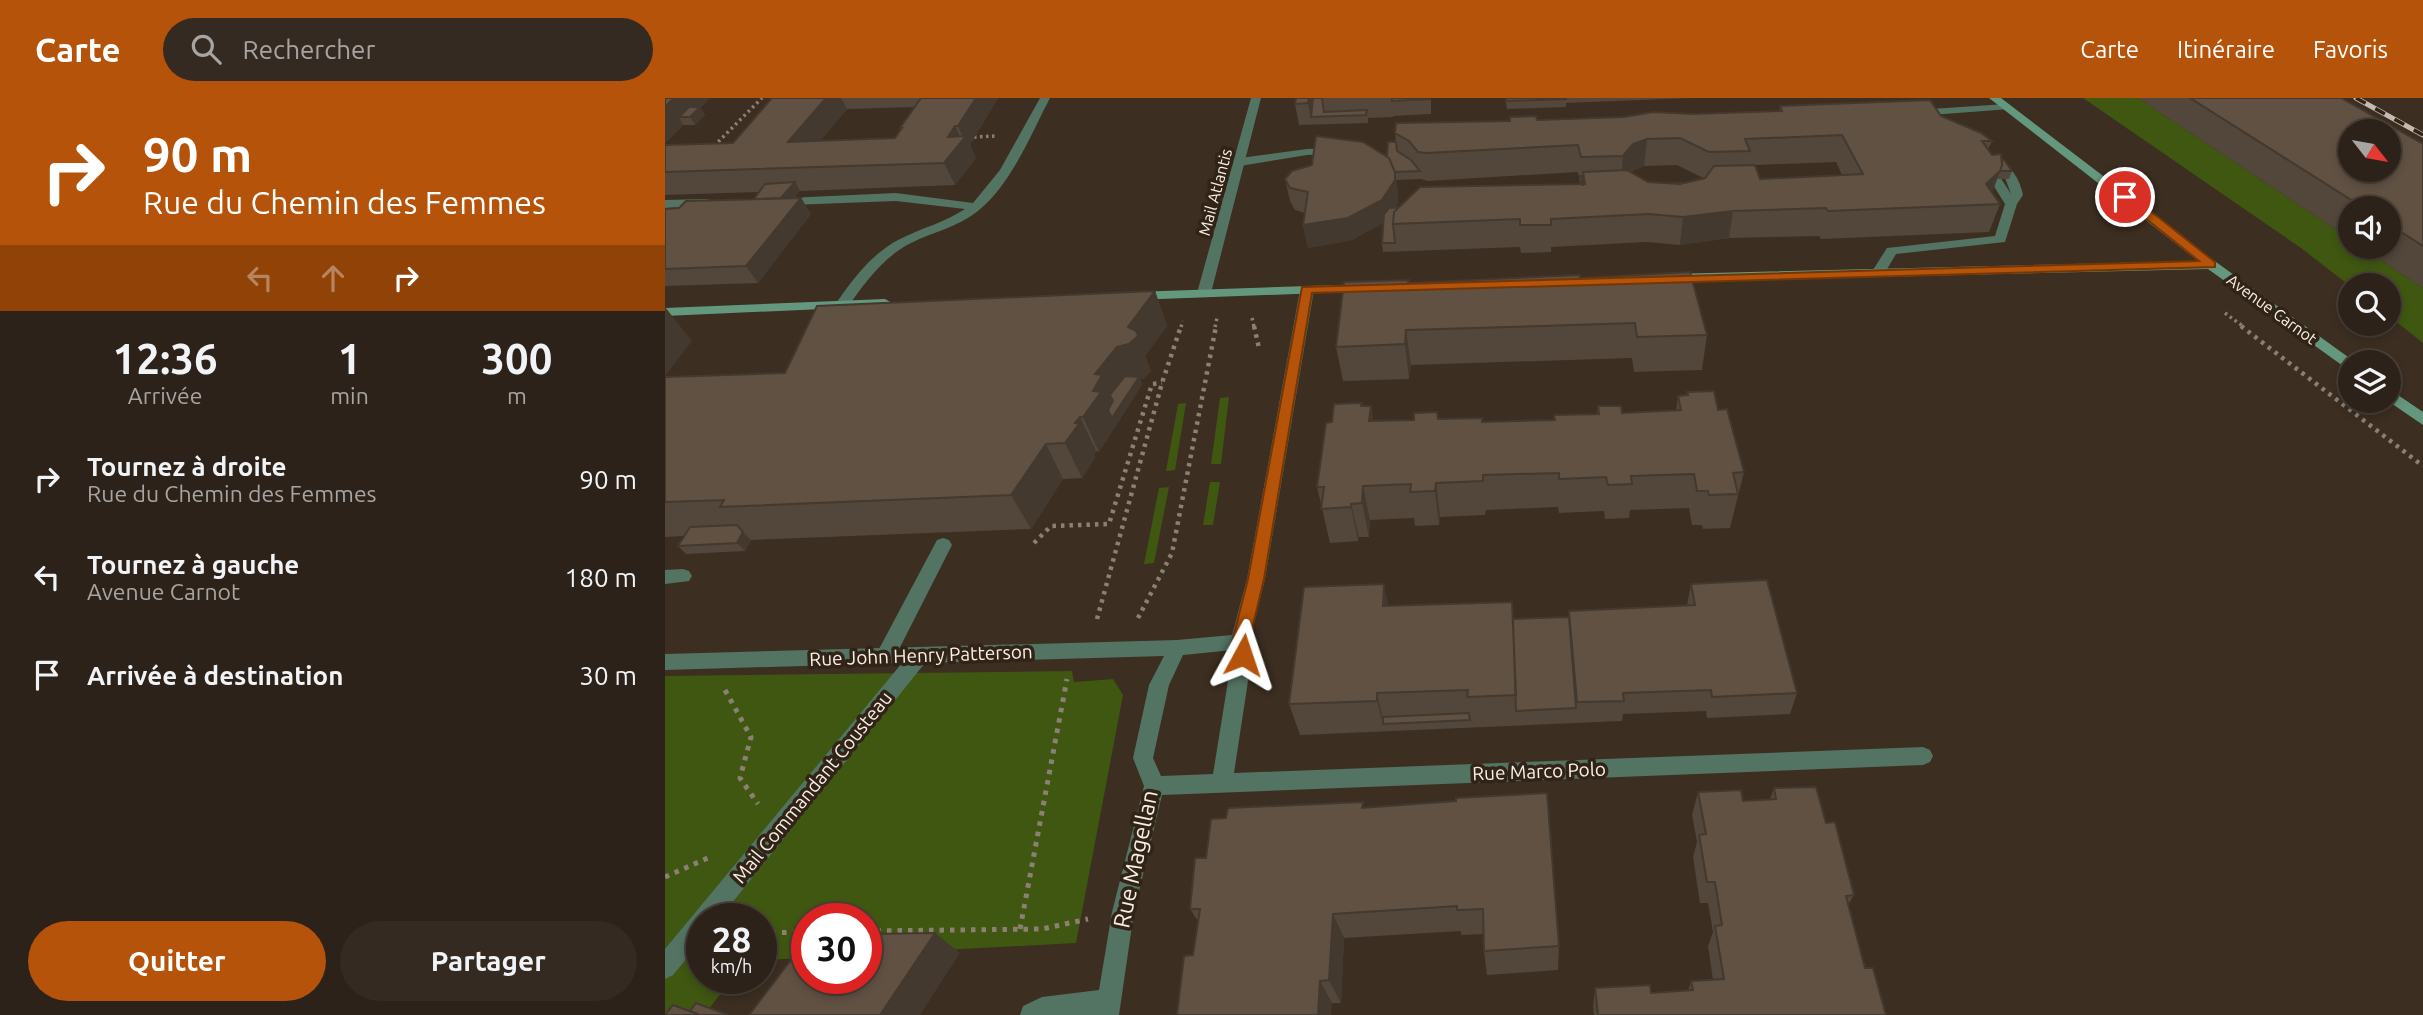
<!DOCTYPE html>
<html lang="fr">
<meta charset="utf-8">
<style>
body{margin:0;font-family:Ubuntu,sans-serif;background:#352a22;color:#f1f3f6;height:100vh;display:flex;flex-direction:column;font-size:26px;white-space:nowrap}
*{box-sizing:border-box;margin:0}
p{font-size:23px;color:#a7a4a2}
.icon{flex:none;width:38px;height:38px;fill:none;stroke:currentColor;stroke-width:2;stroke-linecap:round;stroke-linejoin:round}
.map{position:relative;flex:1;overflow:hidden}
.side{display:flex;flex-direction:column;background:#2d2219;width:665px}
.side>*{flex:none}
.guide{background:#b45309;color:#fff;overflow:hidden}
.needle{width:46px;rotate:121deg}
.buttons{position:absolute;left:1673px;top:21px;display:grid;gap:14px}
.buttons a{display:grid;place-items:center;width:63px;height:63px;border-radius:50%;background:#2d2219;box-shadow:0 4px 10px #0003,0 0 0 2px #483f38;font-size:35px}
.speed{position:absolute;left:21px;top:805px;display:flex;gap:14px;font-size:35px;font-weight:700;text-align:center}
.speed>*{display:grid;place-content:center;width:91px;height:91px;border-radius:50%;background:#2d2219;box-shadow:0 4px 10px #0003,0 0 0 2px #483f38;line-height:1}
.speed small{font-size:18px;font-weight:400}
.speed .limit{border:10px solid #d22;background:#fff;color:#111}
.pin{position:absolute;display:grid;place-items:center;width:60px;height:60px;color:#fff;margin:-30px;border:4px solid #fff;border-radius:50%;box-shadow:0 2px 7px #0007}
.me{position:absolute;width:77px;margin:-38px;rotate:5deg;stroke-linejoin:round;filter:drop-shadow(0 0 5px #0008)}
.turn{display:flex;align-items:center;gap:24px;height:147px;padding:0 28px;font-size:32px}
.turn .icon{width:91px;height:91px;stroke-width:2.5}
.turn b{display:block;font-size:49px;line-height:60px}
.lanes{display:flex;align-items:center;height:66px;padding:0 28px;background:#0003;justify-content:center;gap:35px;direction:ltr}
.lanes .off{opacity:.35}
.eta{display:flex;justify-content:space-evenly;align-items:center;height:119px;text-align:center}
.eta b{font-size:42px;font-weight:700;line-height:49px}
.action{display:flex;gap:14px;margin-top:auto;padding:14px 28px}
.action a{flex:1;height:80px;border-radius:42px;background:#b45309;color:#fff;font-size:28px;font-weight:700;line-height:80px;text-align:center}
.action a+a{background:#352a22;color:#f1f3f6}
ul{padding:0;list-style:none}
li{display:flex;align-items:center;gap:21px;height:98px;padding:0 28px}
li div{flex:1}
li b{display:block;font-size:26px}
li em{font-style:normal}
header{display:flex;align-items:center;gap:42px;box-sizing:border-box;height:98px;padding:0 35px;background:#b45309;color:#fff}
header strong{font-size:33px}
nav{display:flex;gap:38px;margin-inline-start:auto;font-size:24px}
.search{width:490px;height:63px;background:#352a22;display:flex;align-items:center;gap:18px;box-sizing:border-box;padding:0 24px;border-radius:38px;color:#a7a4a2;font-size:26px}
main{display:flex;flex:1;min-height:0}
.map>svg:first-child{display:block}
</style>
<header>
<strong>Carte</strong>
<div class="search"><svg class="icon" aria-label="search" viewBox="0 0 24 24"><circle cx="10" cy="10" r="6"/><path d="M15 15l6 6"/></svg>Rechercher</div>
<nav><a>Carte</a><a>Itinéraire</a><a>Favoris</a></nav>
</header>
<main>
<section class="side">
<div class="guide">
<div class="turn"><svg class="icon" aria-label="right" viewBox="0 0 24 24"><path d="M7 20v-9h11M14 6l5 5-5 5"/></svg><div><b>90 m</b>Rue du Chemin des Femmes</div></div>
<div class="lanes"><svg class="icon off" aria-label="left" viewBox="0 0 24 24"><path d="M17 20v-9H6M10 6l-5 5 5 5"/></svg><svg class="icon off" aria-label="ahead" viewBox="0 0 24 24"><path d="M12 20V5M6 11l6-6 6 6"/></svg><svg class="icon" aria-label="right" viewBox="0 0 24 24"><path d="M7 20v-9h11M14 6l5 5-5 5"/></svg></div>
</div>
<div class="eta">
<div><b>12:36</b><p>Arrivée</p></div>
<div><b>1</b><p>min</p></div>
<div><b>300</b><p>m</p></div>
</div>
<ul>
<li><svg class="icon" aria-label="right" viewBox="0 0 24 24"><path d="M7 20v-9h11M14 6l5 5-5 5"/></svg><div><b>Tournez à droite</b><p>Rue du Chemin des Femmes</p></div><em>90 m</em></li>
<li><svg class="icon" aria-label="left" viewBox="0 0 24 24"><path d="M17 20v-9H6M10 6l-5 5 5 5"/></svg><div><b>Tournez à gauche</b><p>Avenue Carnot</p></div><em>180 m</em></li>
<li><svg class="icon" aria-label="arrive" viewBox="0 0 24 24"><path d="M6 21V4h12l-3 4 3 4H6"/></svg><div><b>Arrivée à destination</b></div><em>30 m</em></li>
</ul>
<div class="action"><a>Quitter</a><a>Partager</a></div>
</section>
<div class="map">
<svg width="1758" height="917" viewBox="0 0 1758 917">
<rect width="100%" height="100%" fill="#3c2e21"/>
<path fill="#3f5711" d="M1418,0H1473L1685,141V149H1696L1758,190V245L1724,218V187L1685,188L1636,150Z
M564,299L556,366H546L555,300Z
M521,305L510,372L501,373L513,306Z
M545,384H555L548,427H538Z
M504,389L489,465L479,466L494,390Z
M407,573L409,584L448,581L458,597L411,845L201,856V821H142V860L96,862V821H37V880H68L39,917H0V578Z"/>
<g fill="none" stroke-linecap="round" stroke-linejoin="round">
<path stroke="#8c8075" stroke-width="3.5" stroke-dasharray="2.5 3.5" stroke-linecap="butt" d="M309,39L330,38
M49,48L97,0
M1560,215L1579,229
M587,220L589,229
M516,229L518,223
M550,229L552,220"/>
<path stroke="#8c8075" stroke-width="4.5" stroke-dasharray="3.5 5" stroke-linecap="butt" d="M589,228L594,250
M1576,228L1758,368
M369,445L386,428L444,426L487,286L497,285
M473,520L507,455L551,228
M432,521L497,285L516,228"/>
<path stroke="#8c8075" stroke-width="5" stroke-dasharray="4.5 6" stroke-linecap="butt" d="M60,592L86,639L75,680L93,706
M0,779L45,759
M355,831L402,581
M201,833L377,831L423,821
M96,835L142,834"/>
<path fill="#537363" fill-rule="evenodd" d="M375,0H385C365,38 347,85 313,113C293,129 268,134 246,145C218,159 199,186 182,210H172L170,207C187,182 207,155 235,141C256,130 279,125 300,111L231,103L126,107L120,103L122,100L231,95L308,105L335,72Z
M1341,6L1345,7V11L1266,17L1260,14L1266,11Z
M673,50L679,53L677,55L642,57L575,68L569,64L575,60L642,51Z
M1326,59H1334C1346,69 1355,81 1358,97L1352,106L1340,144L1231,156L1218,178H1208L1206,175L1222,150L1330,138L1340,106L1325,82L1327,79H1335L1346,96L1339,77L1324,61Z
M42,101L46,102V108L0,110V102Z
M278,440L284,442L287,447L228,563L221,565L214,563L212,557L214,551L272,442Z
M18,471L24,473L27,478L24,483L0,486V472Z"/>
<path fill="#537363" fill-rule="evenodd" d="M586,0H596L546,195L539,199L532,195Z
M642,188L649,192L600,481L584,544L587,557L569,675L1258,649L1265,652L1268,658L1265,664L1258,667L497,697L469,814L454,917H355L358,908L377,899L434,892L447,814L479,688L468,660L484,587L499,558L260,565L54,821H37V842L8,877L0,881V851L237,565L0,572V556L512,542L567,537L582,481L635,192ZM568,552L548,676L496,678L488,660L504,587L518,557Z"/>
<path fill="#64987e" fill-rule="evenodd" d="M1324,0H1336L1551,164L1690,264H1685V273L1543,171L1004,184L997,180L1004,176L1533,163Z
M703,186L708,187V193L469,202L462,198L469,194Z
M220,201L227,205L225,208L0,218V210Z
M1724,291L1758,314V327L1723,303Z"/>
<g stroke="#c5bbb1" stroke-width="5">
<path id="rail" d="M1691,0L1758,37"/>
</g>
<use href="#rail" stroke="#312417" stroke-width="3.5" stroke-dasharray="11" stroke-linecap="butt"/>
</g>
<path fill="#53463a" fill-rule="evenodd" d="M0,0L36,10L40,17L30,27H18L0,45Z
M107,0H333L305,47L311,60L290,87L135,93L129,100H136L146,116L93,185L0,188V111L14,110L89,101L94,94L0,97V47L68,45ZM250,9L235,30L236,32L230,40L155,43L182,11Z
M631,0H766V16L728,18V19L703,20V25L634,27L630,6Z
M840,0H1026L901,5V9L842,11Z
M1473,0H1676L1758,46V190L1696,149H1724V110H1685V141Z
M1115,8L1276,18L1327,43L1323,52L1327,57L1337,62L1347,73L1344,81H1332L1327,95L1335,106L1324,134L1156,141L1154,138L1064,140L1015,147L982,144L886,149V154L856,155L855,149L718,154L717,145L718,125L687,142L643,150L638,127L640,115L630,112L625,103L620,81L722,59L731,44L730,35L872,22L1114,13ZM1171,64L1177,77L1095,81L1090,67ZM1012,67L1038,80L1022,84L1004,85L983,84L965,74L979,68ZM913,74L915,87L729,110L733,105V96L731,82L756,81L763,83Z
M915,180L1042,237L1037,272L969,274L967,260L746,267L744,281L678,283L671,249L744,182V185Z
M490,193L502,228L480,258L486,273L478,281H475L477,287L434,354L431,353L429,357L430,360L417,380L398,381L366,431L86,442L80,453L21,456L13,448L19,438L0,439V279L120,275Z
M1022,294L1053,312L1079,374L1065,430L1038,431L1037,427H1027L1024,410L965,412L964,420L940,421L939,413L894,415L893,409L821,412L820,417L775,419L774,427L750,428L749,420L705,422L704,439H694L693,443L665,445L652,389L667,324L697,305V308H706L708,323L749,322L772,314L773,321L817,324L889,322L932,316L933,308L957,315L1011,313L1013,298L1022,297Z
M1026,486L1132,595L1125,616L1042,620L1041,613L958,616L957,623L635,637L624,606L848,521L904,519V513L1022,507Z
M1109,690L1161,725L1189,797L1183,807L1200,870L1221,917H929L928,908L930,890L986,895L1023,893L1026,883L1048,882L1043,848L1048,834L1043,805H1035L1028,759L1032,744L1027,717L1033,694L1078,703L1105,701Z
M699,710L894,848L893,872L822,877L819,853V836L796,837V833L679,840L676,905H667L528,857L533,823L525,811L541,760Z"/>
<path fill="#43392f" d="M9,0H45L36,10L40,17L30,27L25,19H14L18,27L0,45V9Z
M161,0H176L182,11L136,66L123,44Z
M311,0H333L305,47L311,60L290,87L279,65L283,39L290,28L297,43L299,41L293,28Z
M644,0H651L646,19L643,5Z
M982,41L979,68L966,73L956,85L958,58L968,46Z
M1337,67L1325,101L1321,86Z
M730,74L733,96V105L720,124L687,142L643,150L638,127Z
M130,84L135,93L115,117L110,109Z
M136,100L146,116L93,185L81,168Z
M1068,113L1064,140L1015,147L1018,119Z
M490,193L502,228L480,258L486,273L478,281H475L477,287L434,354L418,319L428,293L430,276Z
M0,209L27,243L0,278Z
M741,232L746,267L744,281L740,246Z
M706,308L712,343L704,323Z
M415,319L431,353L429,357L430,360L417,380L400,345L410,325Z
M381,346L398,381L366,431L346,397Z
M771,385L775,419L774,427L770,393Z
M698,388L705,422L704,439L697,405Z
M686,406L694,439L693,443L686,409Z
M78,434L86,442L80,453L72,445Z
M719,486L726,519L718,508Z
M712,595L719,626H718L712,603Z
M668,816L679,840L676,905L664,882Z
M270,835L295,855L255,917H215Z
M655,883L667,905L666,917H653Z"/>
<path fill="#605143" stroke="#43392f" stroke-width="2" fill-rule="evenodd" d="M0,0H9L0,9Z
M107,0H161L123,44L230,40L237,30H235L256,0H311L293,28H290L283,39L301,38L279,65L0,74V47L68,45Z
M631,0H644L643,5L630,6Z
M648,0H657L659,14L702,12L701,17L646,19Z
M727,0H765V1L727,3Z
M841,0H901V1L841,3Z
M1525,0H1676L1758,46V148L1724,126V110H1699ZM1685,33H1724V72H1685Z
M1265,2L1276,18L1316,35L1327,43H1317L1327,57L1336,56L1337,67L1335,73L1321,86L1335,106L1163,113L1161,110L1068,113L1018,119L984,116L886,121V127H855V121L728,126L729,114L755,89L920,86L918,74L962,72L983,84L1015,86L1040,80L1049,68L1090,67L1095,81L1198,76L1177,37L1080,41L1085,53L1044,54L1015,40L982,41L968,46L958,58L916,59L913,47L761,55L753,54L744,43L730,35L731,25L845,23V19L871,18L872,22L959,19L988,14L1028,16L1117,13L1115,8Z
M24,9H35L25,19H14Z
M651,38L698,44L724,60L730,74V82L717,102L683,120L638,127L643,94L625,90L620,81L627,73L647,67Z
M723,44H731L732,53L746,62L755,73L730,74L724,60L722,59Z
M1337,62H1339L1347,73H1335L1337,67Z
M915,78H918V87H917Z
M130,84L116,100L89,101L100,86Z
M136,100L81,168L0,171V111L14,110L21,103Z
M734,109L729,114L728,126L730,145H717L719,116L724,110Z
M1025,174L1042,237L972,239L970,225L877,228L741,232L740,246L671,249L679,184L744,182L743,185L915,177V180Z
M490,193L463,229L471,233L473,238L464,246L452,249L430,276L437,277L428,293L436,294L418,319H415L410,325L414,326L400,345L381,346L346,397L55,409L59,402L0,404V279L120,275L152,208Z
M460,278L474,279L447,320L443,312L448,303L445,297Z
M1049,293L1053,312L1062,311L1079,374L1068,375L1073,396L1044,397L1043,393H1032L1029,376L966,378L967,386L943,387L941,379L894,381V375L818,377V383L771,385L770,393L745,394L746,386L698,388L697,405L686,406V409L656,411L659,389H652L661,325L667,324L669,306L697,305L696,308H706L704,323L749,322V315L772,314L773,321L817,320V324L890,322L889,317L934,316L933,308H956L957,315L1016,312L1013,298L1023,297L1022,294Z
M72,427L78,434L72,445L13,448L25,429Z
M1102,482L1132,595L1047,599L1046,592L958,595L959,603L912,604L904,513L1030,507L1026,486Z
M719,486L718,508L847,504L851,597L802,599L803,592L712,595V603L624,606L639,489Z
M904,519L911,610L851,613L848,521Z
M804,615L805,622L718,626V619Z
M1151,689L1161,725L1170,724L1189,797L1181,798L1200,870H1208L1221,917H933L930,890L985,887L986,895L1028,892L1026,883L1059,881L1050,828L1057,827L1050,784H1042L1034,737L1041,736L1033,694L1076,692L1078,703L1111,701L1109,690Z
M882,695L894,848L819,853L818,811L792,812V808L668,816L664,882L655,883L653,917H512L519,858L528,857L535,811H525L530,760H541L546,721L561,720L563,710L698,704L697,710L791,703V700Z
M270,835L215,917H84L142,841V880H201V836Z
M31,905L63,917H35L25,913Z
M8,907L35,917H0Z"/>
<path fill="#b45309" stroke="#753606" stroke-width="2" d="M1456,96H1464L1550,164V169L647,195L599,481L584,544L586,557L584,562H572L567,544L583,481L637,189L1534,163L1456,101Z"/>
<g text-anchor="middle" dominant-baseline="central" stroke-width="7" stroke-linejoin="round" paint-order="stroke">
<g font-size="16" fill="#f8efe6" stroke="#312417">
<text transform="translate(550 94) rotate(-75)">Mail Atlantis</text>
<text transform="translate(1607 211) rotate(36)">Avenue Carnot</text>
</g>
<g font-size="19" fill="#f8efe6" stroke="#312417">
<text transform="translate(256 557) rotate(-2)">Rue John Henry Patterson</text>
<text transform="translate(874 673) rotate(-2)">Rue Marco Polo</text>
<text transform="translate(147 689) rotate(-51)">Mail Commandant Cousteau</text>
</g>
<g font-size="23" fill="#f8efe6" stroke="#312417">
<text transform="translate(470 761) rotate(-78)">Rue Magellan</text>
</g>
</g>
</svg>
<div class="buttons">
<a><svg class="needle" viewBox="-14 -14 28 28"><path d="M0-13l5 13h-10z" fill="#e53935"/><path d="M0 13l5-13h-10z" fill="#a7a4a2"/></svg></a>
<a><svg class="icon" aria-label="sound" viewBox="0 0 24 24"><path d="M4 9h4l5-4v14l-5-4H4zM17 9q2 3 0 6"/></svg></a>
<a><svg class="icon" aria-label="search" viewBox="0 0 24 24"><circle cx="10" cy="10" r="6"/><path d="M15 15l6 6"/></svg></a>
<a><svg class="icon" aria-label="layers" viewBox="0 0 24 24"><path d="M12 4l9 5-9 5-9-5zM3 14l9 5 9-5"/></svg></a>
</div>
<div class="speed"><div>28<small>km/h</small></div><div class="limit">30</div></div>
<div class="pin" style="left:1460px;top:99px;background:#d93025"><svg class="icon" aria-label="arrive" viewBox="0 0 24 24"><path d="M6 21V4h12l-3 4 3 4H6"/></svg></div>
<svg class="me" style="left:578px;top:557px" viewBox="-20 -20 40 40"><path d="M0-17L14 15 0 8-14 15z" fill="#b45309" stroke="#fff" stroke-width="4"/></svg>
</div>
</main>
